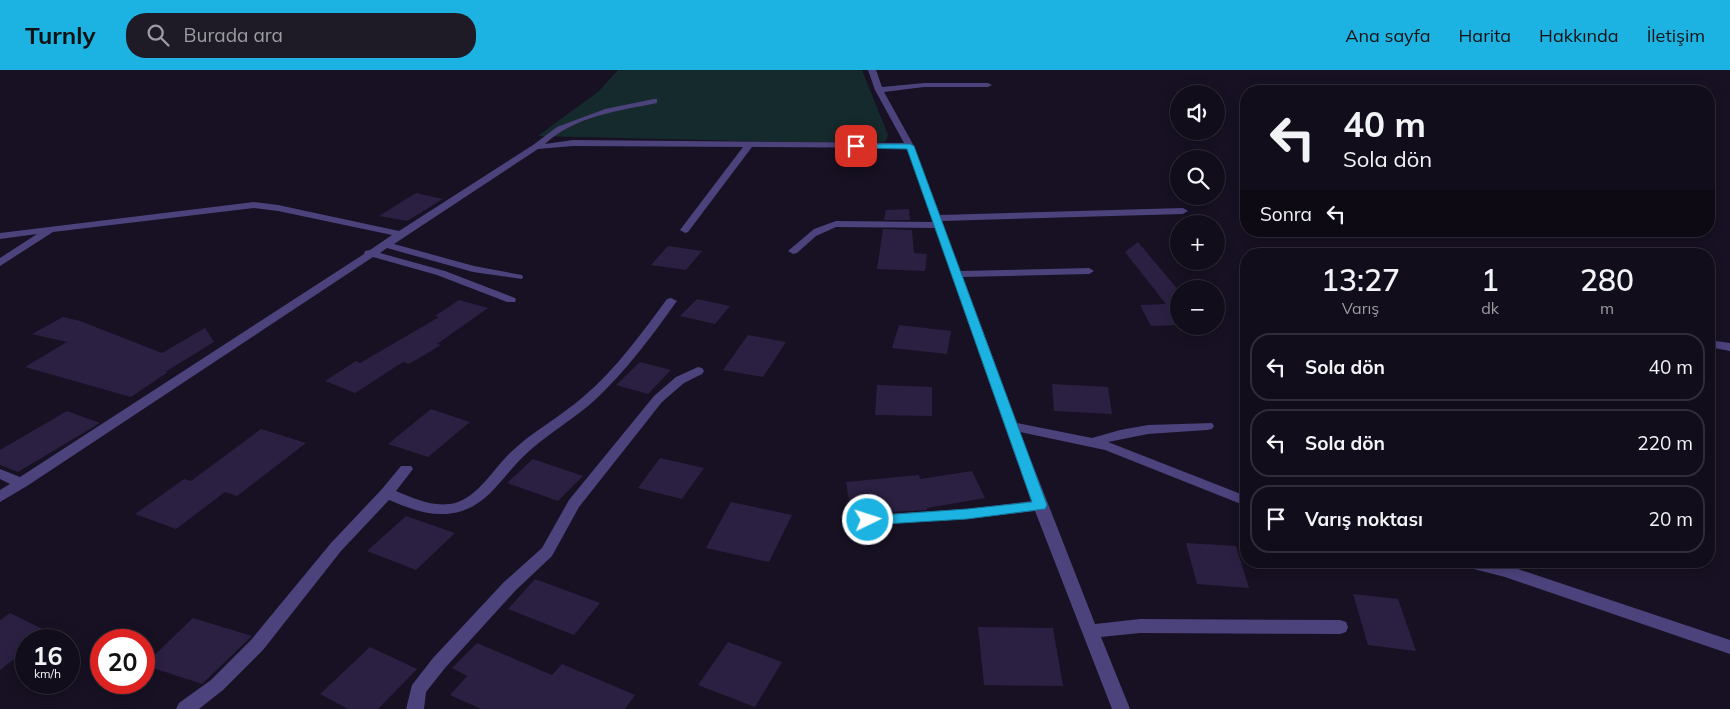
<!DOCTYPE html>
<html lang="tr">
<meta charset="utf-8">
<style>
body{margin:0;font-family:Mulish,sans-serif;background:#1e1b27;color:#f1f3f6;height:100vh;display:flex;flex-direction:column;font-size:19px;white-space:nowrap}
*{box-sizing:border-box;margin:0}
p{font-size:16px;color:#9c9ca2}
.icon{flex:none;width:28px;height:28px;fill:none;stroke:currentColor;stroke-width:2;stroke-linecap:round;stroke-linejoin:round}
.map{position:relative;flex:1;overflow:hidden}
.details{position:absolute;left:1240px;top:178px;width:475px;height:320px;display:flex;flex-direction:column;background:#110d1a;border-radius:20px;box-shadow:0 2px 12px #0003,0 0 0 1px #302d39}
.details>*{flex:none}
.top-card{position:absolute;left:1240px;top:15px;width:475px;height:152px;border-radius:20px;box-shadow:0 2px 12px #0003,0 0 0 1px #302d39;background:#110d1a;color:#f1f3f6;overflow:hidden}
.controls{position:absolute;left:1170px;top:15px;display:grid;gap:10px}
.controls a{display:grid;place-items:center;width:55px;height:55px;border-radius:50%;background:#110d1a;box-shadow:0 2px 12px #0003,0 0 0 1px #302d39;font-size:25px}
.speed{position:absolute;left:15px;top:559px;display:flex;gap:10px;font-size:25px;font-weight:700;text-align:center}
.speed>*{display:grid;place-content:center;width:65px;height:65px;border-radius:50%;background:#110d1a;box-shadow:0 2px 12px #0003,0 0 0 1px #302d39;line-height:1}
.speed small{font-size:12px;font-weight:400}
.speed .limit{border:8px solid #d22;background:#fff;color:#111}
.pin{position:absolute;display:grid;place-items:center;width:42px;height:42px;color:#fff;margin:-21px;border-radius:10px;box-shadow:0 2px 8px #0006}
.me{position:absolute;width:55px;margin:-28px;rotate:86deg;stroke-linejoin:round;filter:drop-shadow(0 0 4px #0008)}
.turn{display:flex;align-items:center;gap:18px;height:105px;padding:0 20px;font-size:22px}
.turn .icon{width:65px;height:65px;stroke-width:2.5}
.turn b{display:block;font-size:35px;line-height:42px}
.then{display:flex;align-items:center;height:48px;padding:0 20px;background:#0003;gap:10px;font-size:19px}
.eta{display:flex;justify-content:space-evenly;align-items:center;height:85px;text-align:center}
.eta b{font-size:30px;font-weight:600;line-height:35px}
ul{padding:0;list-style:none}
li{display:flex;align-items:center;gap:15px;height:68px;margin:0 10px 8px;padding:0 10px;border:2px solid #302d39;border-radius:20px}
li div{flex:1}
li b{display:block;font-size:19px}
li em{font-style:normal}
header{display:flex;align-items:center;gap:30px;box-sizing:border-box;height:70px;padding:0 25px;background:#1cb3e3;color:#111}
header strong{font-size:24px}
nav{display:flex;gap:28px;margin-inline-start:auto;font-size:18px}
.search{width:350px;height:45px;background:#1e1b27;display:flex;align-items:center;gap:12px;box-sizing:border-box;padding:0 18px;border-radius:20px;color:#9c9ca2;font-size:19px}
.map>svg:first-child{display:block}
</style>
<header>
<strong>Turnly</strong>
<div class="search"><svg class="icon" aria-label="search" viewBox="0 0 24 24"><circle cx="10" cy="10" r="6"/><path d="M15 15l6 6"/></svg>Burada ara</div>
<nav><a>Ana sayfa</a><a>Harita</a><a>Hakkında</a><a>İletişim</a></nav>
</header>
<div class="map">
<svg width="1730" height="639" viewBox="0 0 1730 639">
<rect width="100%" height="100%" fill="#171123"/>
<path fill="#152a2c" d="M618,0H862L888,65L886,71L871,74L538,66L599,21Z"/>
<path fill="#2b2042" d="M416,123L443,129L407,151L379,146Z
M909,139L910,150H884L886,140Z
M883,159L912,160L914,183L927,184L925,201L877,199Z
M1138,172L1179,221V255L1151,256L1140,235L1166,234L1125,182Z
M668,176L702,181L686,200L651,195Z
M697,229L730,236L715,254L680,246Z
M459,230L488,238L437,274L441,275L409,294L403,292L355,323L325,311L356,291L360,293L439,247L435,246Z
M63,247L80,251L162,283L205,258L214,272L165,302H168L131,327L25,297L67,272L32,264Z
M899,255L951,261L947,284L892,278Z
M748,265L786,272L763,307L723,300Z
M640,292L671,300L648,324L616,315Z
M1052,314L1108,317L1112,344L1054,341Z
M877,315L932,317V346L875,345Z
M431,339L470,352L428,387L388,374Z
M67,341L100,353L18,402L0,395V380Z
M261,359L306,373L237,426L225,422L176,459L135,444L184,409L191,411Z
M660,388L704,398L682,429L638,418Z
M533,389L583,406L558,431L507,413Z
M972,401L985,428L927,438V440L871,443L869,434L850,436L846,412L919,405L920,409Z
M731,432L792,445L769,492L706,478Z
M406,446L455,463L416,500L367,481Z
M1186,473L1236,476L1249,518L1197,514Z
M535,509L600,533L574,565L508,539Z
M1353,524L1398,529L1416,581L1368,575Z
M10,543L65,570H26V580L0,600V550Z
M193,548L252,566L202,614L144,595Z
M978,557L1053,558L1063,616L984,615Z
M728,572L782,592L755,637L698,615Z
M477,573L552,605L562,594L635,625L625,639H481L450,625L467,606L452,598Z
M370,577L417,599L378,639H348L320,624Z"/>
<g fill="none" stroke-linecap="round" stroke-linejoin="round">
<path fill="#4c427c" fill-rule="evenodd" d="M868,0H876L882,17L924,13H988L992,15L988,17H924L884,22L914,76L940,145L1183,138L1188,141L1183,144L942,151L960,201L1089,198L1094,201L1089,204L963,207L1017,353L1092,368L1120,360L1148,355L1212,353L1214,356L1212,359L1207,360L1148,364L1108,372L1246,426V436L1105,380L1020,362L1095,554L1140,549L1340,550L1346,552L1348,557L1346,562L1340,564L1140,563L1101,567L1130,639H1112L1035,441L967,449L868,455L863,454L861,450L863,446L868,445L967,439L1031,431L935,158L836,157L816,166L797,183L793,184L788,181L814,159L836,151L933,152L907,78L752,77L688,162L685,163L680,160L743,77L573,76L538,79L394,174L474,196L522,205L523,207L522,209L473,202L387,178L380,183L445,201L515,228L516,230L515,232H507L437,205L373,187L27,416L0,432V420L10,414L0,409V399L20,407L364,184L365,181L370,180L392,165L278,141L254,138L53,162L0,196V188L37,164L0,169V163L254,132L278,135L399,161L533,75L557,57L605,39L654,29H657V33C618,41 575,46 545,74L573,70L904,73L875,20Z
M671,228L677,231C652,266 626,301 595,330C573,350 547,364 526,384C505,403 490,432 462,441C436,449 413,440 389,430L341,481L263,580L223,620L199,639H176L179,633L211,610L251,570L331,473L382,419L401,396H411L413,399L396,421C415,429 434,438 455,433C479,426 493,399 511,382C533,361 560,347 583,327C616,299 642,263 667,229Z
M1709,270L1730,273V281L1709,277Z
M698,297L702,298L704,301L702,304L684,313L662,332L579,437L552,486L516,520L445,598L426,622L424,639H406L412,615L433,588L504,512L542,478L569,430L654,326L676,307Z
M1455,491H1489L1506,495L1730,570V584L1505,507L1458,495Z"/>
</g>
<path fill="#1cb3e3" stroke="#127494" d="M854,74H910L914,76L1047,435L1045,439L967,449L868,455L863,454L861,450L863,447L868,446L967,439L1032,432L907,79L856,78L853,76Z"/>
</svg>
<div class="controls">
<a><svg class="icon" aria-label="sound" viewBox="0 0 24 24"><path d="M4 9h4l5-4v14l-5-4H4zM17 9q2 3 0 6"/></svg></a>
<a><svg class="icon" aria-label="search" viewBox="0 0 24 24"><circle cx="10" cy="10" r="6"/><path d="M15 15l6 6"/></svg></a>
<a>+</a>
<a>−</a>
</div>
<div class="speed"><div>16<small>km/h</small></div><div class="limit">20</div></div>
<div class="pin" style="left:856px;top:76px;background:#d93025"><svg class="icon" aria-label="arrive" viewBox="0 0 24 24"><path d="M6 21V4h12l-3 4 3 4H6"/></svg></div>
<svg class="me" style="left:868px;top:450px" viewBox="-20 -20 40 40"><circle r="17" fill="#1cb3e3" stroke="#fff" stroke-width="3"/><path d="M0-11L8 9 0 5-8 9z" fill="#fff"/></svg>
<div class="top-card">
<div class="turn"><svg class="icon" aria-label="left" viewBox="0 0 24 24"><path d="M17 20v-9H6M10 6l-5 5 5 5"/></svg><div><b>40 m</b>Sola dön</div></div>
<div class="then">Sonra<svg class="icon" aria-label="left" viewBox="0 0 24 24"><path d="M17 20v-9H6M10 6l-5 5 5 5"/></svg></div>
</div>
<section class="details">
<div class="eta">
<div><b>13:27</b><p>Varış</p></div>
<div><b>1</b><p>dk</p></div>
<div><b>280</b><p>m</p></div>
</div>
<ul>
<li><svg class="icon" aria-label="left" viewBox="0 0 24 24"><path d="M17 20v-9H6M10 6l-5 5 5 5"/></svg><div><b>Sola dön</b></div><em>40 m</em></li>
<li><svg class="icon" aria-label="left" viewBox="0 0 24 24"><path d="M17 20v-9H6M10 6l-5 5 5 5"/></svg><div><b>Sola dön</b></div><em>220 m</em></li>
<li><svg class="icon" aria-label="arrive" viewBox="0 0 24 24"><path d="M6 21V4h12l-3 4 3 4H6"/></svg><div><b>Varış noktası</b></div><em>20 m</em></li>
</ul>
</section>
</div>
